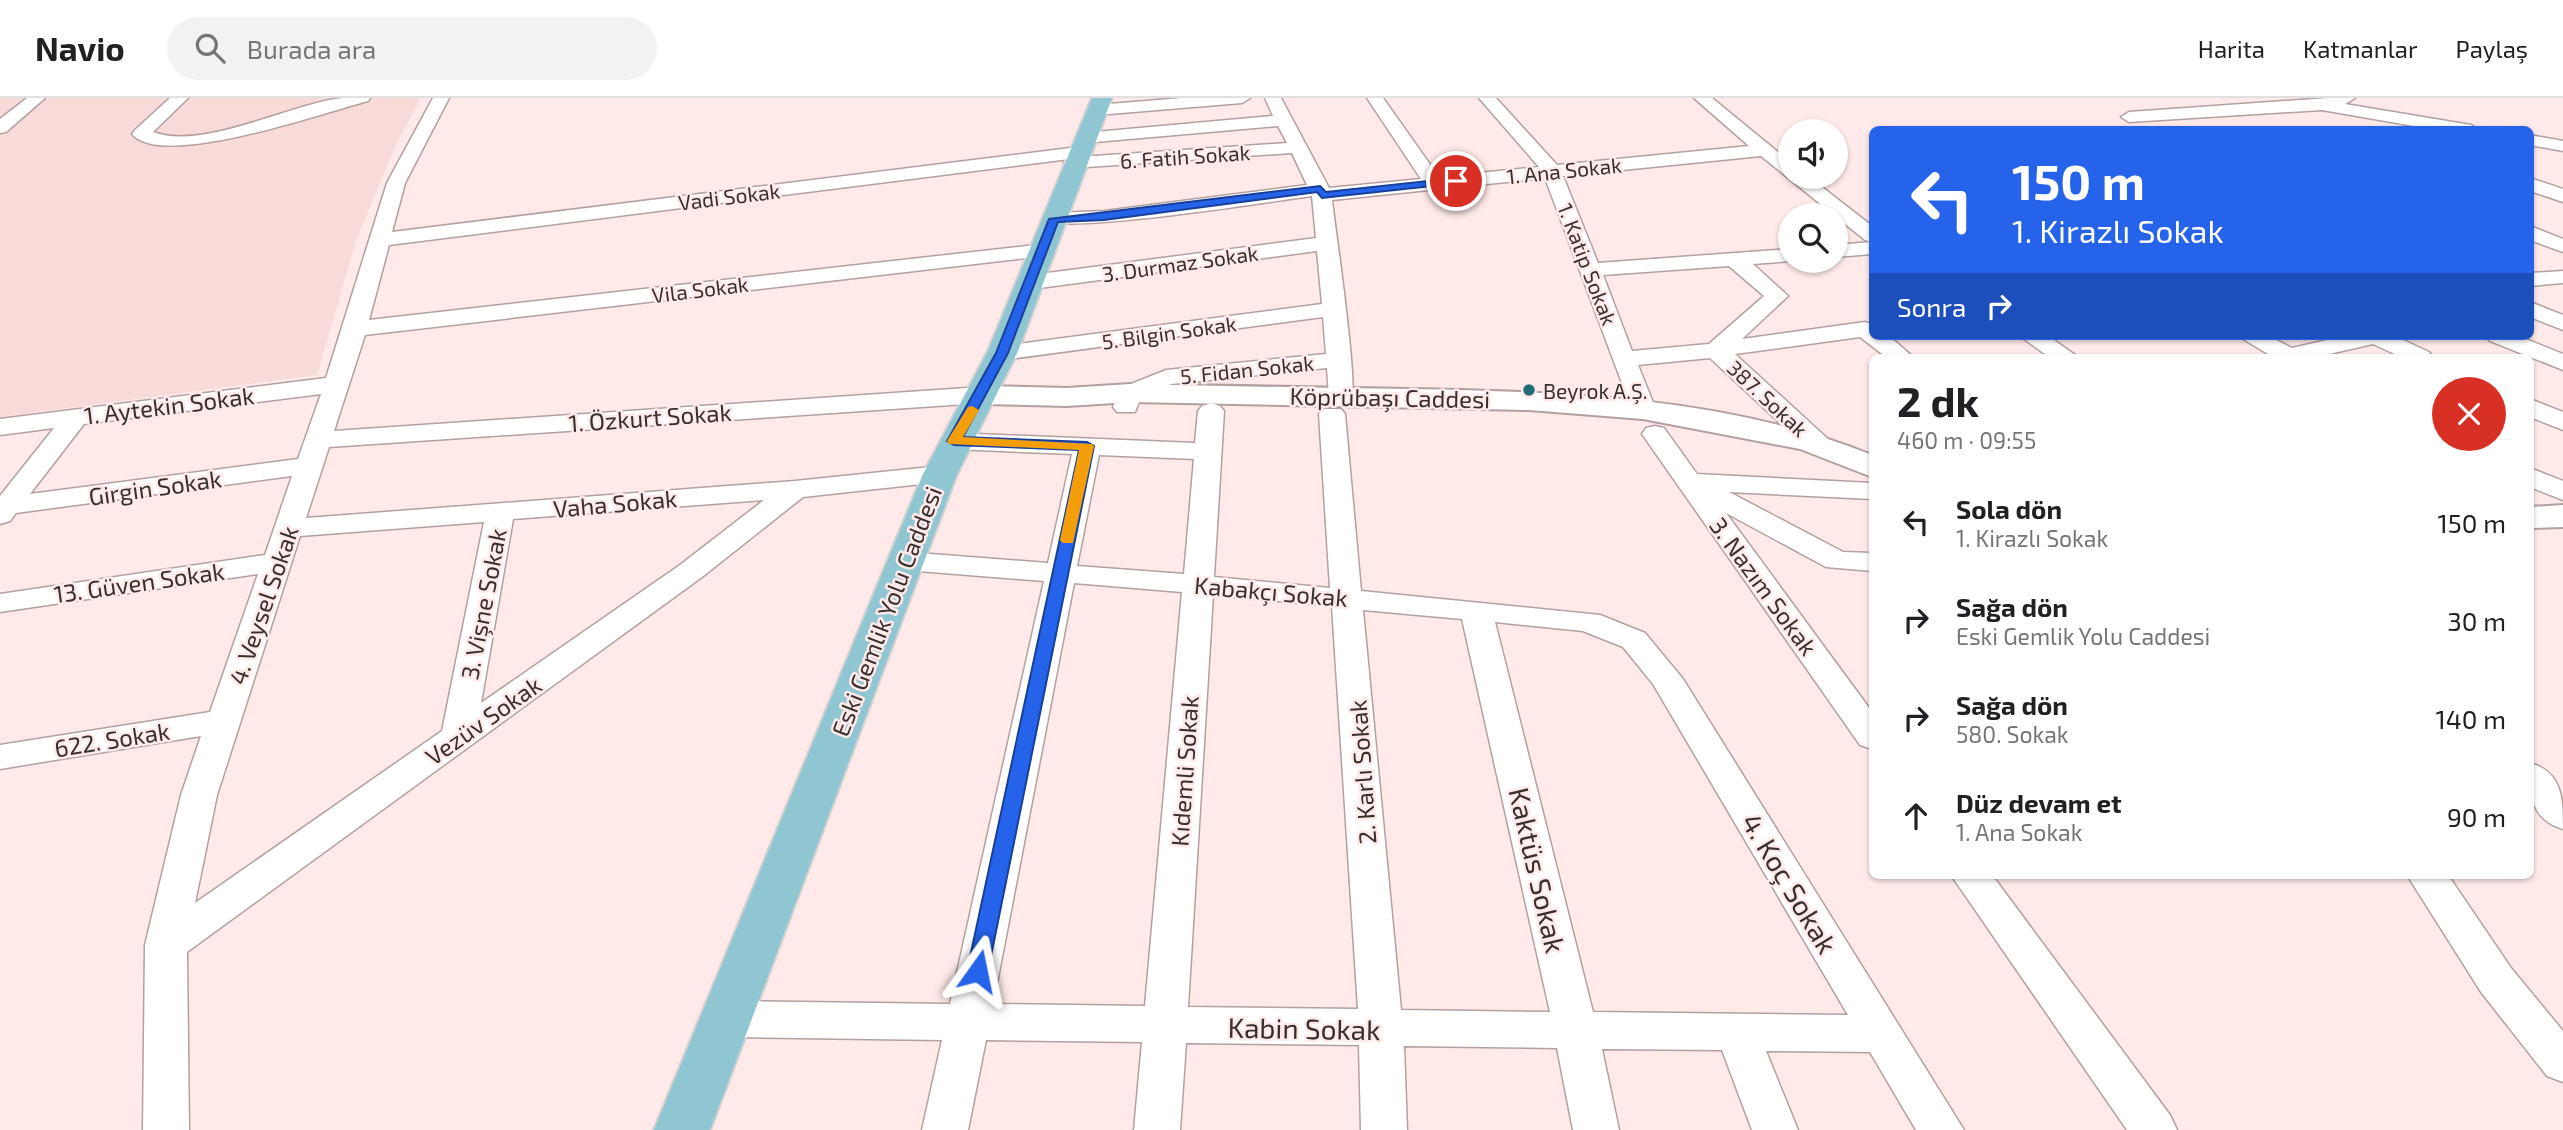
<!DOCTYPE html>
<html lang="tr">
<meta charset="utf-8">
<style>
body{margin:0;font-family:"Exo 2",sans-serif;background:#f2f2f2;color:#202124;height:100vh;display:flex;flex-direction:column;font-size:26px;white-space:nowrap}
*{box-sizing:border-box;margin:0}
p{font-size:23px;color:#757577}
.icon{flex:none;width:38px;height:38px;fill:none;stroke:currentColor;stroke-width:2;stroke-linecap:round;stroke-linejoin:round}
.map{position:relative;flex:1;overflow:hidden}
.drawer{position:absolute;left:1869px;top:256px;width:665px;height:525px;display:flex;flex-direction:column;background:#fff;border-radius:10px;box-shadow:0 2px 5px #0004}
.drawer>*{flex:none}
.banner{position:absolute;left:1869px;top:28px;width:665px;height:214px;border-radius:10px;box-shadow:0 2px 5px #0004;background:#2563eb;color:#fff;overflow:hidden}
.controls{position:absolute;left:1778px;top:21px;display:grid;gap:14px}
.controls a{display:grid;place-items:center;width:70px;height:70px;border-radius:50%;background:#fff;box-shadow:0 2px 5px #0004;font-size:35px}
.pin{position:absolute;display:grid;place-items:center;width:60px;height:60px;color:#fff;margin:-30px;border:4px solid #fff;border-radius:50%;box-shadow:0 2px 7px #0007}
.me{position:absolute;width:77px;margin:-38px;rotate:12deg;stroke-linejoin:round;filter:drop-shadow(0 0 5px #0008)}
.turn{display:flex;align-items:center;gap:24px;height:147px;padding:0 28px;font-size:32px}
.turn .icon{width:91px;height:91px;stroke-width:2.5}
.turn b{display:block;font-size:49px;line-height:60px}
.then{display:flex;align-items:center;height:66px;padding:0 28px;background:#0003;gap:14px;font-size:26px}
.round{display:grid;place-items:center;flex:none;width:74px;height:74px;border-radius:37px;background:#f2f2f2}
.headline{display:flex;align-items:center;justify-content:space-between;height:119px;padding:0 28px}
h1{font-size:42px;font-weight:700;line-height:52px}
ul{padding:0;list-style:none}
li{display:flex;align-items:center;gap:21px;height:98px;padding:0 28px}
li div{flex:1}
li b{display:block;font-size:26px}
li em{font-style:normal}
header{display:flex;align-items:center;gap:42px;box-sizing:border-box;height:98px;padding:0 35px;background:#fff;border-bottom:2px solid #e0e0e0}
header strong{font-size:33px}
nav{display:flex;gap:38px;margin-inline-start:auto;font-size:24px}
.search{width:490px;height:63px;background:#f2f2f2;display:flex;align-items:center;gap:18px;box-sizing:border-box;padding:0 24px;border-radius:38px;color:#757577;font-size:26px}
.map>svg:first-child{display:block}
</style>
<header>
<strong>Navio</strong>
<div class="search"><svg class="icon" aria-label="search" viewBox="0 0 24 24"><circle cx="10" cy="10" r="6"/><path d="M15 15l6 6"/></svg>Burada ara</div>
<nav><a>Harita</a><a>Katmanlar</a><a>Paylaş</a></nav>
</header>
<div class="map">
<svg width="2563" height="1032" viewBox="0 0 2563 1032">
<rect width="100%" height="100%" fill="#ffeae9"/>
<path fill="#f8dbd9" d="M0,0H421L396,46L356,143L317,277L0,319Z"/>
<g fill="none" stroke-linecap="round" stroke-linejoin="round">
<g stroke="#b3a09f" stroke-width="3">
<path id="street" d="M27,0H45L6,34L0,35V21Z
M170,0H188L153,34C204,53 291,5 343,0C352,0 361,0 370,0L368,3C325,14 162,72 132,36L135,32Z
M433,0H449L405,85L392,134L1078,49L1087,54L1079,59L1287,45L1278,28L1084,45L1075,40L1084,35L1273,18L1265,0H1281L1329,90L1421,81L1367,0H1383L1439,79L1539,69L1479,0H1496L1557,67L1749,48L1694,0H1712L1790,64V79H1809L1872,128V156L1836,159V147L1871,144L1865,142L1761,58L1563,78L1598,165L1790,151L1792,163L1753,166L1788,198L1742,241L1865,224L1872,226V238H1889L1913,259H1886L1860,239L1735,256L1829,342L1833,348L1829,354H1811L1710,260L1638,267L1656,312L1652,317H1634L1545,80L1332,102C1335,129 1359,291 1351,303H1333L1329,298L1327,270L1171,286L1141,299L1135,314H1117L1113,309L1121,290L1166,272L1326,256L1323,219L1002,262L994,260L990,255L994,250L1002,248L1322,206L1317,153L1032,191L1021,184L1032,177L1316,140L1312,98C1279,102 1056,138 1044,121L1054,115L1104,113L1307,87L1292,55L1073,70L1064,65L1069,61L389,147L369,222L1044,146L1054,152L1044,158L365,237L334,333L981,289L990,292L994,297L990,302L981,305L329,349L306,420L795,383L940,368L950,370L954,376L950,382L940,384L803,399L702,479L187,854L189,1032H143L145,847L181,697L201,638L0,671V647L210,614L258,476L0,514V496L265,457L292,378L16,415L10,423L0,426V398L54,330L0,337V321L326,280L387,85ZM1729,168L1764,198L1709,246L1632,253L1603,177ZM321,296L298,361L30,396L84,326ZM764,402L680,467L481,605L513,421ZM484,424L442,633L195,805L217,697L300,438Z
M1182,0H1250L1242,5L1097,17L1089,12L1097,7Z
M2329,0H2355L2345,6L2471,27L2479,32H2437L2322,12L2129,24L2121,19L2129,14Z
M2530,37L2563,43V53L2530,47Z
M2530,80L2563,91V104L2530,93Z
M2530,128L2563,141V154L2530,142Z
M2563,173V185L2530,188V175Z
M2530,204L2563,217V232L2530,219Z
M2020,238H2048L2078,259H2049Z
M2238,238H2268L2292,250L2345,238H2394L2429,254L2433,259H2401L2373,246L2316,259H2273Z
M2486,238H2518L2563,256V272L2490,243Z
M2530,301L2563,314V332L2530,319Z
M1211,305L1220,308L1224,313L1214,479L1330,490L1319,316L1323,311H1341L1345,316L1361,493L1600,517L1645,535L1683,581L1964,1032H1916L1870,954L1766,953L1798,1032H1752L1722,952L1602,951L1619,1032H1573L1557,950L1404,948L1407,1032H1361L1359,947L1186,945L1180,1032H1134L1142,944L986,942L968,1032H922L942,942L727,939L712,934L705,921L712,908L727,903L950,906L1044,483L905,472L894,469L890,463L894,457L905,454L1048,465L1072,356L954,351L945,349L941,343L945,337L954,335L1195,345L1198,313L1202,308ZM1099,357L1194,361L1184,476L1077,468ZM1074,485L1182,494L1145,908L993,906ZM1213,497L1332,508L1358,911L1188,909ZM1363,512L1462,521L1550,914L1401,912ZM1495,524L1583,533L1623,549L1653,586L1848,917L1593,914Z
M1655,328L1664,330L1697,376L1872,385V401L1729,394L1843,454L1872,455V473L1826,469L1726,415L1872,614V651L1860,647L1642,336L1646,330Z
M2530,370L2563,383V402L2530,389Z
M2530,665C2563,674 2563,702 2563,731C2529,721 2530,694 2530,665Z
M1951,777H1992L2170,1017L2177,1032H2127Z
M2407,777H2448L2511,870L2563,933V984L2547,978L2481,894Z"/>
</g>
<g stroke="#b3a09f" stroke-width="4">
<path id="secondary" d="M1130,286C1224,288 1318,290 1412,291C1566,294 1728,299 1872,357V379L1800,351L1643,321L1529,312L1130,304L1067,308L981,306L970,304L966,297L970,290L981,288L1067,290Z
M2563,407V429L2530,430V409Z"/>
</g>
<g stroke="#d3d1d1" stroke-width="4">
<path id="primary" d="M1092,0H1112L1018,253L957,376L710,1032H654L923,376L988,253Z"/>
</g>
<use href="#street" fill="#fff" fill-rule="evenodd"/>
<use href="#secondary" fill="#fff" fill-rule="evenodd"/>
<use href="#primary" fill="#8fc6d1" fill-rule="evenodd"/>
</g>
<path fill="#2563eb" stroke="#184099" stroke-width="2" d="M1456,80L1460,85L1322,100L1317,94L1104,122L1058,124L1008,255L963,339L1087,344L1094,348L988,873L985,879L978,881L970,879L967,873L1079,352L954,347L947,343L996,255L1049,121L1320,88L1326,94Z"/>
<path fill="#f59e0b" d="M972,308L979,312L963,339L1092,346L1094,348L1073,445H1063L1060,442L1079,352L949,346L947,343L968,309Z"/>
<circle fill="#246b79" stroke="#ffeae9" stroke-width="2.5" cx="1529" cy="292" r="7"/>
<g text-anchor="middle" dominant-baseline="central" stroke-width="5" stroke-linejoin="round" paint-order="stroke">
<g font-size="21" fill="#37302f" stroke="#ffeae9">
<text transform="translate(1185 58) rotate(-4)">6. Fatih Sokak</text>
<text transform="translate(1564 72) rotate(-6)">1. Ana Sokak</text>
<text transform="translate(729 98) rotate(-7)">Vadi Sokak</text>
<text transform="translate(1180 165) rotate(-8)">3. Durmaz Sokak</text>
<text transform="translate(1588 166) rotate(69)">1. Katip Sokak</text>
<text transform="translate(700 191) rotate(-7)">Vila Sokak</text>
<text transform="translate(1169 234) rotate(-8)">5. Bilgin Sokak</text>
<text transform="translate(1247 271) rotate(-6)">5. Fidan Sokak</text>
<text transform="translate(1768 300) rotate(43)">387. Sokak</text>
</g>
<g font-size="21" fill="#37302f" stroke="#ffeae9" text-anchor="start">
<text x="1543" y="292">Beyrok A.Ş.</text>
</g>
<g font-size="24" fill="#37302f" stroke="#ffeae9">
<text transform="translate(1390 299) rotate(1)">Köprübaşı Caddesi</text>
<text transform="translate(169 307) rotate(-7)">1. Aytekin Sokak</text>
<text transform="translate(650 319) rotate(-4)">1. Özkurt Sokak</text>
<text transform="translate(155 389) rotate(-8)">Girgin Sokak</text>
<text transform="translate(615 405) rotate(-5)">Vaha Sokak</text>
<text transform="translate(139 484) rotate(-8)">13. Güven Sokak</text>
<text transform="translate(1764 488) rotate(54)">3. Nazım Sokak</text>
<text transform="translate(1271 493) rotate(5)">Kabakçı Sokak</text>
<text transform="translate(483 506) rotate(-79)">3. Vişne Sokak</text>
<text transform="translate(263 507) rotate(-71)">4. Veysel Sokak</text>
<text transform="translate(886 513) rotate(-69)">Eski Gemlik Yolu Caddesi</text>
<text transform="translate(483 622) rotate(-35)">Vezüv Sokak</text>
<text transform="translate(112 641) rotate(-9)">622. Sokak</text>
<text transform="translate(1184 673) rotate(-86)">Kıdemli Sokak</text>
<text transform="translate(1362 674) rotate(-94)">2. Karlı Sokak</text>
</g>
<g font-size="28" fill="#37302f" stroke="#ffeae9">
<text transform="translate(1538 772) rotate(77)">Kaktüs Sokak</text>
<text transform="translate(1790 785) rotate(59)">4. Koç Sokak</text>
<text transform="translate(1304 930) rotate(1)">Kabin Sokak</text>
</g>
</g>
</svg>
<div class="controls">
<a><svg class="icon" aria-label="sound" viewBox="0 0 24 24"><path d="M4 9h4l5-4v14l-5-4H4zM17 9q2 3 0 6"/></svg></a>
<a><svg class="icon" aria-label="search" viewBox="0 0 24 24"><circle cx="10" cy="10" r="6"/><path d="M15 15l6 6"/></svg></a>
</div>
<div class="pin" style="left:1456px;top:83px;background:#d93025"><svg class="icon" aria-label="arrive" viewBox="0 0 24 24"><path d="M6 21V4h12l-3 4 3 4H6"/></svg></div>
<svg class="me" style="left:978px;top:873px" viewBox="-20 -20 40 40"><path d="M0-17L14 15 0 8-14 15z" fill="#2563eb" stroke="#fff" stroke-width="4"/></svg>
<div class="banner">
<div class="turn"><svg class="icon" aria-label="left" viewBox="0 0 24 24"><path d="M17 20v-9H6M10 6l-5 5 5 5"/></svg><div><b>150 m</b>1. Kirazlı Sokak</div></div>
<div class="then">Sonra<svg class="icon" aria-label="right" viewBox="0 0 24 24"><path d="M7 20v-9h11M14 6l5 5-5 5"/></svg></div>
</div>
<section class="drawer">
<div class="headline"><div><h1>2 dk</h1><p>460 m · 09:55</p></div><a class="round" style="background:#d93025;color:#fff"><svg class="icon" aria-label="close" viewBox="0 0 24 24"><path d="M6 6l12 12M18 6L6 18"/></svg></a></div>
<ul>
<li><svg class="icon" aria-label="left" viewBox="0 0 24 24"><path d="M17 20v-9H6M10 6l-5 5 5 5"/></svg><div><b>Sola dön</b><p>1. Kirazlı Sokak</p></div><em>150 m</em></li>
<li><svg class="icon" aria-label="right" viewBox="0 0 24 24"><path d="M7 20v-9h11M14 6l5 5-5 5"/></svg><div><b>Sağa dön</b><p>Eski Gemlik Yolu Caddesi</p></div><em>30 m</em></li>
<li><svg class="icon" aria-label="right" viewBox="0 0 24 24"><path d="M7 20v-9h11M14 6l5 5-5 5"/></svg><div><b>Sağa dön</b><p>580. Sokak</p></div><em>140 m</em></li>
<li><svg class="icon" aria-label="ahead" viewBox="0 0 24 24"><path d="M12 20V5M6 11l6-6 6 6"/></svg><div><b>Düz devam et</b><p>1. Ana Sokak</p></div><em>90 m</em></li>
</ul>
</section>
</div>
